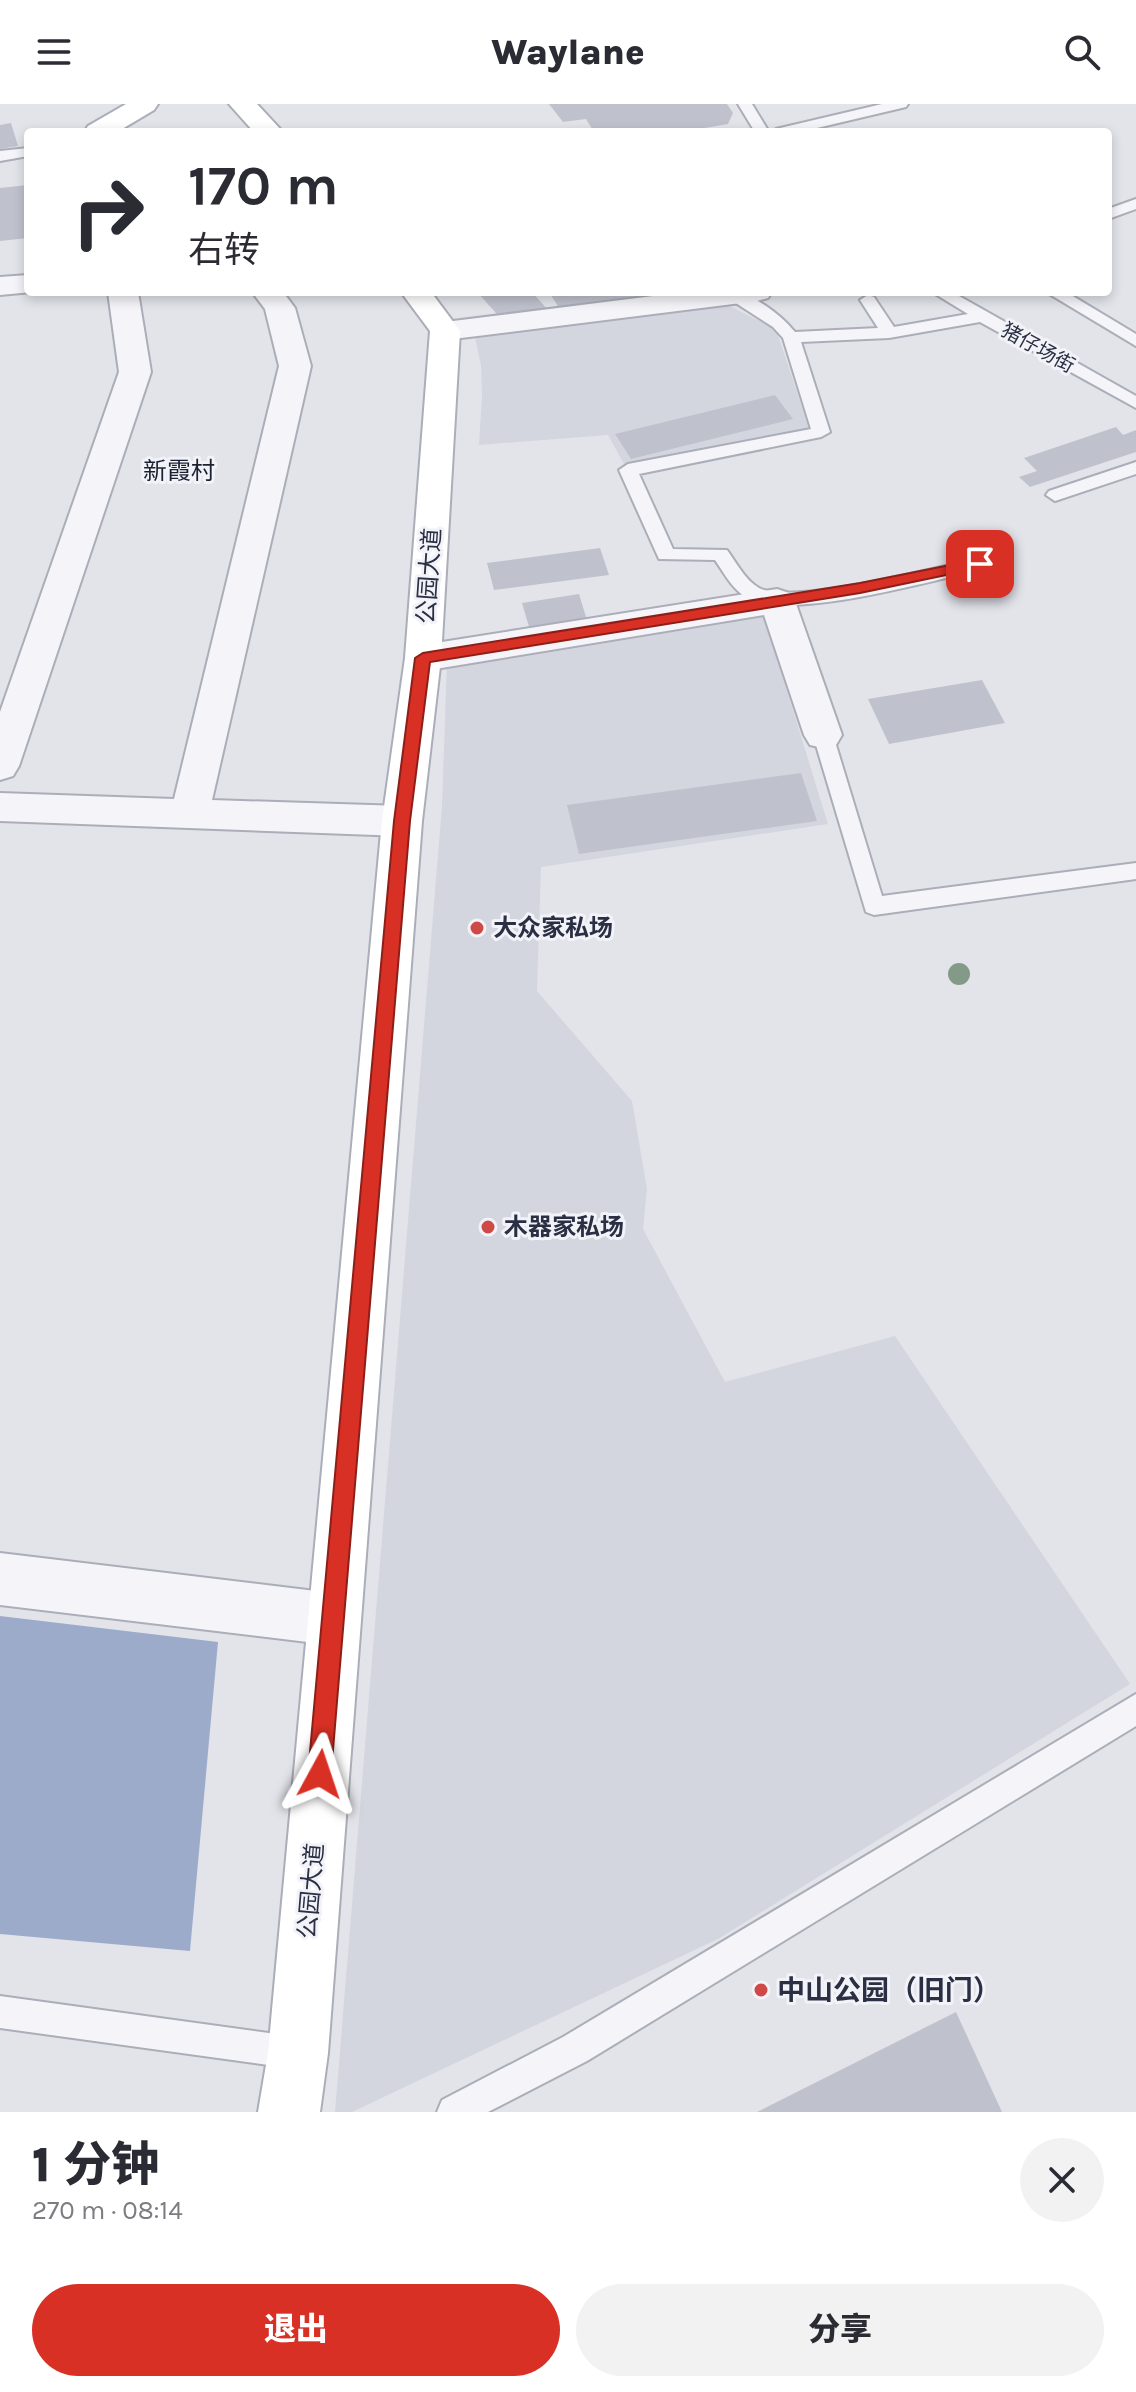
<!DOCTYPE html>
<html lang="zh">
<meta charset="utf-8">
<style>
body{margin:0;font-family:Karla,"Noto Sans SC",sans-serif;background:#f2f2f3;color:#2b2b33;height:100vh;display:flex;flex-direction:column;font-size:30px;white-space:nowrap}
*{box-sizing:border-box;margin:0}
p{font-size:26px;color:#7c7c81}
.icon{flex:none;width:44px;height:44px;fill:none;stroke:currentColor;stroke-width:2;stroke-linecap:round;stroke-linejoin:round}
.map{position:relative;height:2008px;overflow:hidden}
.sheet{display:flex;flex-direction:column;background:#fff;flex:1}
.sheet>*{flex:none}
.top-card{position:absolute;left:24px;top:24px;width:1088px;height:168px;border-radius:8px;box-shadow:0 4px 12px #0003;background:#fff;color:#2b2b33;overflow:hidden}
.pin{position:absolute;display:grid;place-items:center;width:68px;height:68px;color:#fff;margin:-34px;border-radius:16px;box-shadow:0 4px 12px #0006}
.me{position:absolute;width:88px;margin:-44px;rotate:5deg;stroke-linejoin:round;filter:drop-shadow(0 0 6px #0008)}
.turn{display:flex;align-items:center;gap:28px;height:168px;padding:0 32px;font-size:36px}
.turn .icon{width:104px;height:104px;stroke-width:2.5}
.turn b{display:block;font-size:56px;line-height:68px}
.round{display:grid;place-items:center;flex:none;width:84px;height:84px;border-radius:42px;background:#f2f2f3}
.headline{display:flex;align-items:center;justify-content:space-between;height:136px;padding:0 32px}
h1{font-size:48px;font-weight:800;line-height:60px}
.button{display:flex;gap:16px;margin-top:auto;padding:16px 32px}
.button a{flex:1;height:92px;border-radius:48px;background:#d93025;color:#fff;font-size:32px;font-weight:800;line-height:92px;text-align:center}
.button a+a{background:#f2f2f3;color:#2b2b33}
header{display:flex;justify-content:space-between;align-items:center;height:104px;padding:0 32px;background:#fff;font-size:36px;font-weight:800}
.map>svg:first-child{display:block}
</style>
<header><svg class="icon" aria-label="menu" viewBox="0 0 24 24"><path d="M4 6h16M4 12h16M4 18h16"/></svg>Waylane<svg class="icon" aria-label="search" viewBox="0 0 24 24"><circle cx="10" cy="10" r="6"/><path d="M15 15l6 6"/></svg></header>
<div class="map">
<svg width="1136" height="2008" viewBox="0 0 1136 2008">
<rect width="100%" height="100%" fill="#e2e4ea"/>
<path fill="#d4d6df" d="M721,198L776,225L809,324L624,360L608,331L479,341L482,292L481,261L474,229Z
M763,509L828,720L541,763L537,887L632,997L647,1085L643,1125L725,1278L895,1232L1130,1580L718,1835L352,2008H335L442,702L447,559Z"/>
<path fill="#9dabca" d="M0,1512L218,1538L190,1847L0,1830Z"/>
<path fill="#bfc2cd" d="M549,0H727L733,9L728,20L681,28H594L586,15L563,18Z
M11,19L18,42L0,45V21Z
M28,81V134L0,137V84Z
M477,188H532L548,206L505,219Z
M549,188H697L561,207Z
M775,291L793,315L631,355L615,330Z
M1116,323L1123,331L1136,326V348L1030,383L1019,373L1037,367L1024,354Z
M600,444L609,471L494,486L487,459Z
M579,490L589,523L514,534L512,525L529,523L522,499Z
M982,576L1005,619L889,640L868,595Z
M801,669L817,717L579,750L567,701Z
M956,1908L1002,2008H757Z"/>
<g fill="none" stroke-linecap="round" stroke-linejoin="round">
<g stroke="#abaeb8" stroke-width="4">
<path id="lane" d="M738,0H752L769,28H755Z
M882,0H908L906,3L800,28H774L776,25Z
M28,44V52L0,57V47Z
M1136,95V105L1108,115V105Z
M728,188C752,188 780,210 795,228L878,224L860,196L868,191L874,193L894,223L968,210L932,188H952L1136,292V304L980,218L889,234L801,238L830,328L821,333L639,370L673,445L727,446C736,458 745,476 759,484C792,502 938,463 980,454L989,460L980,466C930,477 790,517 747,494C733,486 724,469 715,456L659,455L619,366L628,360L811,325L783,234L773,223L728,194Z
M1046,188H1066L1136,230V242Z
M1136,358V370L1055,397L1046,391L1049,387Z
M823,624L830,626L833,631L882,792L1136,759V775L874,811L866,808L813,631L816,626Z
M1136,1590V1622L587,1957L488,2008H437L442,1996L563,1933Z
M0,1892L298,1933L310,1937L314,1949L310,1961L298,1965L0,1924Z"/>
</g>
<g stroke="#abaeb8" stroke-width="4">
<path id="street" d="M28,171V188H32L0,191V173Z
M108,188H138L151,268L19,662L13,672L0,676V608L119,268Z
M252,188H283L295,204L311,262L212,696L402,702L416,707L422,717L416,727L402,732L0,717V689L174,695L279,262L265,205Z
M685,188H772L768,194L757,197L445,236L434,233L430,227L434,221L445,218Z
M777,485L789,489L795,497L842,631L836,641L823,644L810,641L804,631L764,511L423,567L410,563L405,554L410,545L423,541Z
M0,1449L332,1489L351,1496L358,1515L351,1534L332,1541L0,1501Z"/>
</g>
<g stroke="#abaeb8" stroke-width="4">
<path id="secondary" d="M126,0H158L154,6L117,28H84L88,22Z
M229,0H257L283,28H254Z
M401,188H431L460,227L441,554L422,717L328,1949L320,2008H258L268,1949L382,717L405,554L430,227Z"/>
</g>
<use href="#lane" fill="#f5f5f9" fill-rule="evenodd"/>
<use href="#street" fill="#f5f5f9" fill-rule="evenodd"/>
<use href="#secondary" fill="#fff" fill-rule="evenodd"/>
</g>
<circle fill="#849a88" cx="959" cy="870" r="11"/>
<path fill="#d93025" stroke="#8d1f18" stroke-width="2" d="M980,455L985,456V463L860,489L430,558L410,717L331,1670L328,1679L320,1682L312,1679L308,1670L394,717L415,554L423,549L860,479Z"/>
<g fill="#cf4947" stroke="#f2f3f8" stroke-width="3">
<circle cx="477" cy="824" r="8"/>
<circle cx="488" cy="1123" r="8"/>
<circle cx="761" cy="1886" r="8"/>
</g>
<g text-anchor="middle" dominant-baseline="central" stroke-width="6" stroke-linejoin="round" paint-order="stroke">
<g font-size="20" fill="#2a2f43" stroke="#f2f3f8">
<text transform="translate(1038 244) rotate(29)">猪仔场街</text>
</g>
<g font-size="24" fill="#1c2033" stroke="#f2f3f8">
<text x="179" y="367">新霞村</text>
</g>
<g font-size="24" fill="#2a2f43" stroke="#f2f3f8">
<text transform="translate(429 472) rotate(-86)">公园大道</text>
<text transform="translate(311 1787) rotate(-85)">公园大道</text>
</g>
<g font-size="24" font-weight="bold" fill="#2a2f43" stroke="#f2f3f8" text-anchor="start">
<text x="493" y="824">大众家私场</text>
<text x="504" y="1123">木器家私场</text>
</g>
<g font-size="28" font-weight="bold" fill="#2a2f43" stroke="#f2f3f8" text-anchor="start">
<text x="777" y="1886">中山公园（旧门）</text>
</g>
</g>
</svg>
<div class="pin" style="left:980px;top:460px;background:#d93025"><svg class="icon" aria-label="arrive" viewBox="0 0 24 24"><path d="M6 21V4h12l-3 4 3 4H6"/></svg></div>
<svg class="me" style="left:320px;top:1670px" viewBox="-20 -20 40 40"><path d="M0-17L14 15 0 8-14 15z" fill="#d93025" stroke="#fff" stroke-width="4"/></svg>
<div class="top-card">
<div class="turn"><svg class="icon" aria-label="right" viewBox="0 0 24 24"><path d="M7 20v-9h11M14 6l5 5-5 5"/></svg><div><b>170 m</b>右转</div></div>
</div>
</div>
<section class="sheet">
<div class="headline"><div><h1>1 分钟</h1><p>270 m · 08:14</p></div><a class="round"><svg class="icon" aria-label="close" viewBox="0 0 24 24"><path d="M6 6l12 12M18 6L6 18"/></svg></a></div>
<div class="button"><a>退出</a><a>分享</a></div>
</section>
